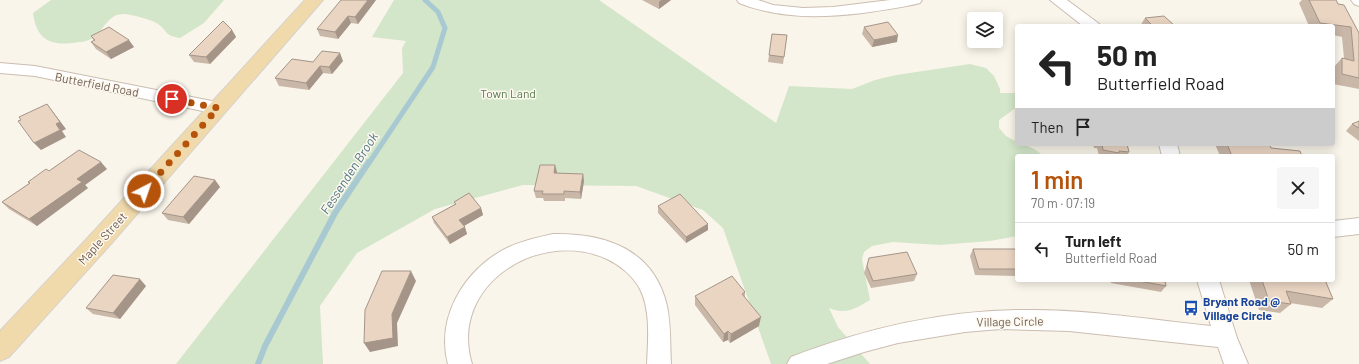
<!DOCTYPE html>
<meta charset="utf-8">
<style>
body{margin:0;font-family:Barlow,sans-serif;background:#f6f6f6;color:#222;height:100vh;display:flex;flex-direction:column;font-size:15px;white-space:nowrap}
*{box-sizing:border-box;margin:0}
p{font-size:13px;color:#767676}
.icon{flex:none;width:22px;height:22px;fill:none;stroke:currentColor;stroke-width:2;stroke-linecap:round;stroke-linejoin:round}
.map{position:relative;flex:1;overflow:hidden}
.drawer{position:absolute;left:1015px;top:154px;width:320px;height:128px;display:flex;flex-direction:column;background:#fff;border-radius:4px;box-shadow:0 2px 10px #0003}
.drawer>*{flex:none}
.banner{position:absolute;left:1015px;top:24px;width:320px;height:122px;border-radius:4px;box-shadow:0 2px 10px #0003;background:#fff;color:#222;overflow:hidden}
.tools{position:absolute;left:967px;top:12px;display:grid;gap:8px}
.tools a{display:grid;place-items:center;width:36px;height:36px;border-radius:4px;background:#fff;box-shadow:0 2px 10px #0003;font-size:20px}
.pin{position:absolute;display:grid;place-items:center;width:34px;height:34px;color:#fff;margin:-17px;border:2px solid #fff;border-radius:50%;box-shadow:0 1px 4px #0007}
.me{position:absolute;width:44px;margin:-22px;rotate:41deg;stroke-linejoin:round;filter:drop-shadow(0 0 3px #0008)}
.turn{display:flex;align-items:center;gap:14px;height:84px;padding:0 16px;font-size:18px}
.turn .icon{width:52px;height:52px;stroke-width:2.5}
.turn b{display:block;font-size:28px;line-height:34px}
.then{display:flex;align-items:center;height:38px;padding:0 16px;background:#0003;gap:8px;font-size:15px}
.round{display:grid;place-items:center;flex:none;width:42px;height:42px;border-radius:4px;background:#f6f6f6}
.headline{display:flex;align-items:center;justify-content:space-between;height:68px;padding:0 16px}
h1{font-size:24px;font-weight:600;line-height:30px;color:#b45309}
ul{padding:0;list-style:none}
li{display:flex;align-items:center;gap:12px;height:52px;padding:0 16px;border-top:1px solid #e0e0e0}
li div{flex:1}
li b{display:block;font-size:15px}
li em{font-style:normal}
.map>svg:first-child{display:block}
</style>
<div class="map">
<svg width="1359" height="364" viewBox="0 0 1359 364">
<rect width="100%" height="100%" fill="#faf5ea"/>
<path fill="#d3e6c9" d="M51,0H224L204,23L180,38C163,35 169,32 158,24C153,20 130,14 123,14C108,14 104,30 93,38C87,42 79,42 72,43C48,46 36,37 33,13Z
M394,0H599L776,123L789,86L852,89L875,80L896,75L970,64L986,68L994,76L1000,89V93H1017V107L999,120V128L1006,136L1017,142V144C1026,144 1037,149 1043,156H1017V236L990,241L940,245L893,242L872,246L864,252L862,259L870,300C855,309 846,315 829,308L838,327L870,364H771L723,228L703,210L636,186L523,185L435,209L357,253L320,306L323,364H176L403,73L402,48L406,41L372,37Z"/>
<g fill="none" stroke-linecap="round" stroke-linejoin="round">
<path stroke="#a8c9d2" stroke-width="5" d="M369,163L433,67L445,28L438,12L425,0"/>
<path stroke="#a8c9d2" stroke-width="6" d="M258,364L265,346L335,213L369,162"/>
<g stroke="#cbbdb1" stroke-width="2">
<path id="minor" d="M737,0H758L773,5L803,8L833,7L890,0H922L920,3C901,8 882,10 863,13C820,18 780,19 739,3Z
M1050,0H1067L1098,23L1101,26H1083Z
M1351,0H1359V6L1354,4Z
M0,63L35,66L217,102L223,104L226,108L223,112L217,114L35,76L0,73Z
M1159,144H1177L1180,156H1162Z
M1359,218V234L1333,237V221Z
M553,234C605,233 654,249 667,306C671,325 670,345 671,364H647C648,340 651,311 640,289C633,276 620,265 607,259C539,228 448,285 472,364H448C436,319 462,274 501,251C517,242 535,238 553,234Z
M1197,280H1219L1237,338L1248,364H1224L1218,347L1069,331L1000,329L965,332L898,343L864,352L827,364H787L791,357C869,327 949,309 1033,310C1093,310 1152,320 1211,326Z"/>
</g>
<g stroke="#d7d2ce" stroke-width="2">
<path id="major" d="M305,0H323L110,245L9,357L0,361V331L94,231Z"/>
</g>
<use href="#minor" fill="#fff" fill-rule="evenodd"/>
<use href="#major" fill="#f0daab" fill-rule="evenodd"/>
</g>
<path fill="#c9b7a8" d="M376,0L358,24L351,23L338,39L320,36L317,29Z
M642,0H671L659,9Z
M1302,0H1336L1338,4L1359,33V89L1333,84V68L1342,58H1344L1342,37L1333,35V26H1309L1299,3Z
M1145,18L1175,26H1140Z
M864,27L897,42L872,47L862,34Z
M232,30L236,37L210,64L194,62L189,55Z
M772,34L787,35L783,64L768,62Z
M91,36L134,47L111,59L96,49L91,42L94,41Z
M343,61L332,74L323,73L309,90L279,86L275,78L313,62Z
M1359,121V141L1346,131L1352,124Z
M1093,144H1127L1129,152L1127,156H1099L1097,148H1094Z
M1215,144H1269L1271,148L1302,156H1220Z
M555,165L556,173L583,174L584,181L581,199L565,198V201H544L543,198H536L534,191Z
M107,169L85,185L88,188L37,226L9,209L2,202L30,183L28,182L49,171Z
M215,180L220,187L189,224L168,220L162,213Z
M454,202L481,208L483,215L464,226L467,234L450,244L434,223L432,217L455,204Z
M658,206L708,230L686,243L658,213Z
M973,249H1017V273H1016L1015,276L975,275L970,256Z
M869,258L917,274L914,281L871,288L864,273Z
M1110,280H1165L1166,286L1161,292L1111,283Z
M1249,280H1325L1333,299L1322,308L1290,303L1291,304L1280,313L1259,310Z
M146,286L120,319L93,314L86,308Z
M745,292V297L759,326L730,343L728,340L723,342L695,305V296Z"/>
<path fill="#a49588" d="M368,0H376L358,24L355,17Z
M661,0H671L659,9V2Z
M348,16L351,23L338,39L335,32Z
M232,30L236,37L210,64L206,57Z
M898,35L897,42L872,47L874,40Z
M129,40L134,47L111,59L106,52Z
M340,53L343,61L332,74L329,67Z
M320,66L323,73L309,90L306,83Z
M47,104L66,129L62,131L66,137L41,150L34,143L56,124Z
M101,162L107,169L85,185L88,188L37,226L29,219L77,179Z
M555,165L557,172L555,180L554,173Z
M583,174L584,181L581,199L580,192Z
M215,180L220,187L189,224L183,217Z
M481,208L483,215L462,227L459,220Z
M708,224V230L686,243V237Z
M465,227L467,234L450,244L447,237Z
M411,271L416,281L397,323L398,346L370,352L364,343L392,314Z
M140,279L146,286L120,319L113,313Z
M761,317L759,326L730,343L731,334Z
M728,331V340L723,342L724,334Z"/>
<path fill="#ead5c3" stroke="#a49588" d="M341,0H368L355,17L348,16L335,32L317,29Z
M1309,0H1336L1338,4L1344,5L1359,33V78L1342,74V58L1354,61L1351,27L1320,23Z
M1164,16L1175,26H1153L1145,18Z
M223,21L232,30L206,57L189,55Z
M888,22L898,35L874,40L864,27Z
M109,27L129,40L106,52L91,42L95,40L91,36Z
M772,34L787,35L784,57L769,55Z
M322,51L340,53L329,67L320,66L306,83L275,78L292,59L313,62Z
M47,104L60,122L56,124L60,130L34,143L18,121L21,120L19,117Z
M1359,121V128L1352,124Z
M1102,144H1127L1129,152L1119,151V153L1103,150Z
M1227,144H1269L1271,148L1300,151L1302,156H1232Z
M79,150L101,162L77,179L82,182L29,219L2,202L30,183L28,182L46,169L49,171Z
M540,165H555L554,173L583,174L580,192L564,191V194H542L543,191H534Z
M194,176L215,180L183,217L162,213Z
M469,193L481,208L459,220L465,227L447,237L432,217L456,204L454,202Z
M680,194L708,224L686,237L658,206Z
M973,249H1017V269H979Z
M907,252L917,274L873,281L867,266L869,258Z
M382,271H411L392,314L393,338L364,343L365,310Z
M113,275L140,279L113,313L86,308Z
M732,276L745,292L742,294L761,317L731,334L728,331L724,334L695,296Z
M1134,280H1165L1166,286Z
M1262,280H1325L1333,299L1286,291L1291,304L1269,301Z"/>
<g fill="none" stroke-linecap="round" stroke-linejoin="round">
<path stroke="#b45309" stroke-width="7" stroke-dasharray="0 12.6" d="M144,191L218,108L172,99"/>
</g>
<defs>
<g id="bus-bare" transform="scale(1.2)"><path d="M-5-6H5V4H4V6H2V4H-2V6H-4V4H-5ZM-3.5-4V0h7V-4ZM-3.5 1.2v1.5H-2V1.2ZM2 1.2v1.5H3.5V1.2Z" fill="#1a4fb4" stroke="#fdf9f0" stroke-width="2.5" paint-order="stroke"/></g>
</defs>
<g fill-rule="evenodd">
<use href="#bus-bare" x="1191" y="308"/>
</g>
<g text-anchor="middle" dominant-baseline="central" stroke-width="3" stroke-linejoin="round" paint-order="stroke">
<g font-size="12" fill="#715e50" stroke="#fdf9f0">
<text transform="translate(97 84) rotate(11)">Butterfield Road</text>
<text transform="translate(102 238) rotate(-48)">Maple Street</text>
<text transform="translate(1010 321) rotate(-1)">Village Circle</text>
</g>
<g font-size="12" fill="#577b4d" stroke="#fdf9f0">
<text x="508" y="93">Town Land</text>
</g>
<g font-size="12" font-weight="bold" fill="#164399" stroke="#fdf9f0" text-anchor="start">
<text x="1203" y="301">Bryant Road @<tspan x="1203" dy="14">Village Circle</tspan></text>
</g>
<g font-size="13" font-style="italic" fill="#4c7582" stroke="#fdf9f0">
<text transform="translate(349 173) rotate(-57)">Fessenden Brook</text>
</g>
</g>
</svg>
<div class="tools">
<a><svg class="icon" aria-label="layers" viewBox="0 0 24 24"><path d="M12 4l9 5-9 5-9-5zM3 14l9 5 9-5"/></svg></a>
</div>
<div class="pin" style="left:172px;top:99px;background:#d93025"><svg class="icon" aria-label="arrive" viewBox="0 0 24 24"><path d="M6 21V4h12l-3 4 3 4H6"/></svg></div>
<svg class="me" style="left:144px;top:191px" viewBox="-20 -20 40 40"><circle r="17" fill="#b45309" stroke="#fff" stroke-width="3"/><path d="M0-11L8 9 0 5-8 9z" fill="#fff"/></svg>
<div class="banner">
<div class="turn"><svg class="icon" aria-label="left" viewBox="0 0 24 24"><path d="M17 20v-9H6M10 6l-5 5 5 5"/></svg><div><b>50 m</b>Butterfield Road</div></div>
<div class="then">Then<svg class="icon" aria-label="arrive" viewBox="0 0 24 24"><path d="M6 21V4h12l-3 4 3 4H6"/></svg></div>
</div>
<section class="drawer">
<div class="headline"><div><h1>1 min</h1><p>70 m · 07:19</p></div><a class="round"><svg class="icon" aria-label="close" viewBox="0 0 24 24"><path d="M6 6l12 12M18 6L6 18"/></svg></a></div>
<ul>
<li><svg class="icon" aria-label="left" viewBox="0 0 24 24"><path d="M17 20v-9H6M10 6l-5 5 5 5"/></svg><div><b>Turn left</b><p>Butterfield Road</p></div><em>50 m</em></li>
</ul>
</section>
</div>
